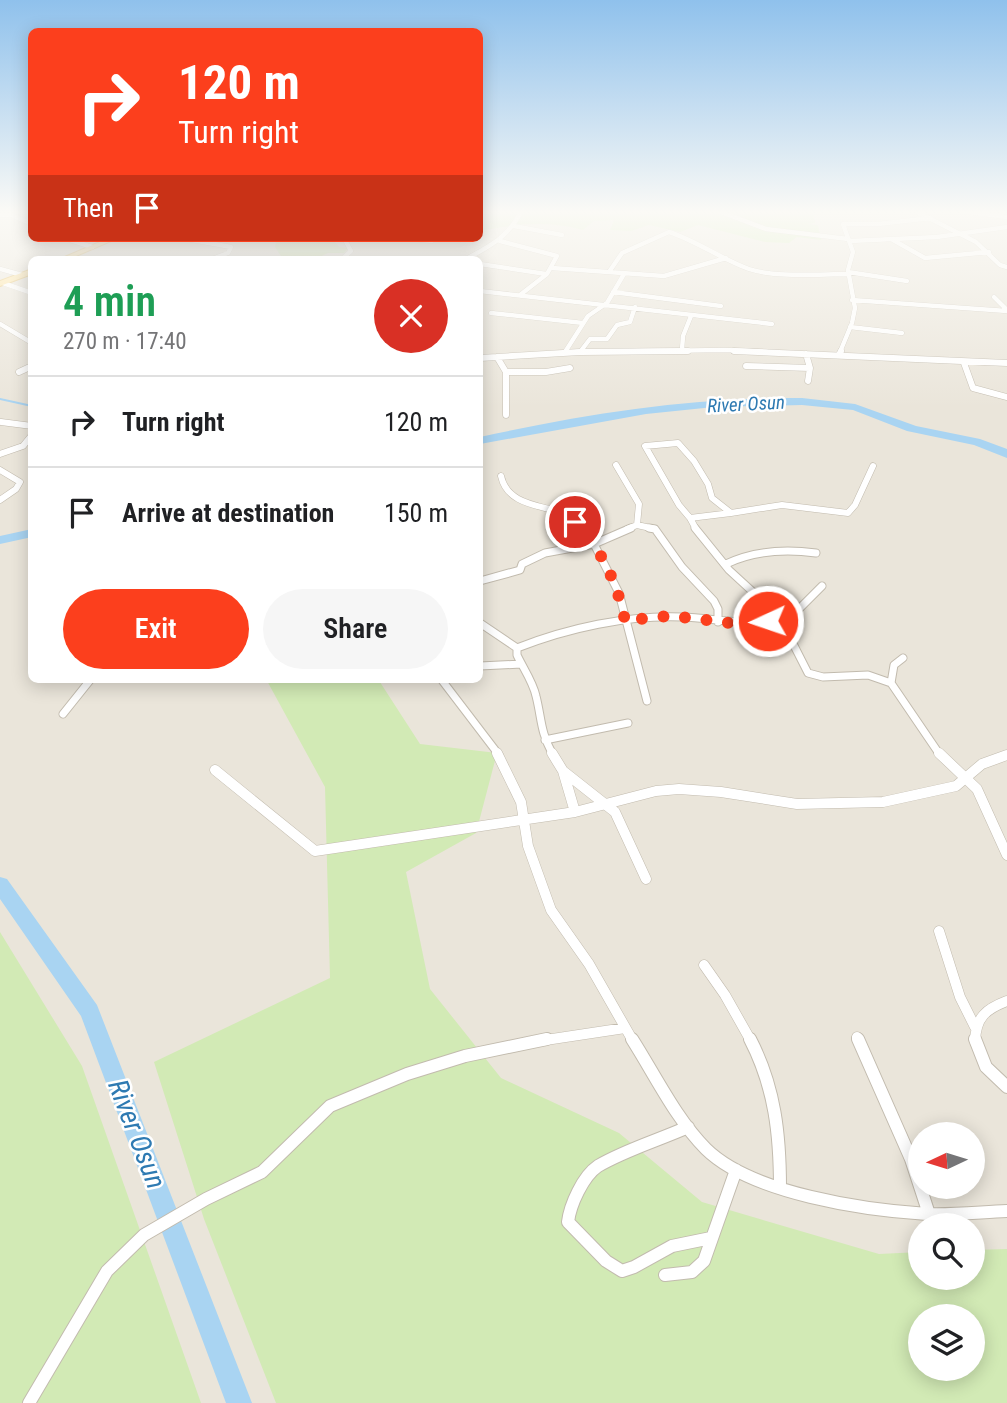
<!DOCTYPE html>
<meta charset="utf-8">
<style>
body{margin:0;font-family:"Roboto Condensed",sans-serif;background:#f6f6f6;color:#202124;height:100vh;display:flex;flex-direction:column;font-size:26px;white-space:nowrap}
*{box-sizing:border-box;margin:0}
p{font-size:23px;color:#757577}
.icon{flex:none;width:38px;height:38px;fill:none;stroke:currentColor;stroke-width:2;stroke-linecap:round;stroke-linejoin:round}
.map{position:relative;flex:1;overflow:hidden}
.panel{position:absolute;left:28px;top:256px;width:455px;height:427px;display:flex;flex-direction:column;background:#fff;border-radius:10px;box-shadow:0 4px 18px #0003}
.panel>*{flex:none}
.top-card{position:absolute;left:28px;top:28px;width:455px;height:214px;border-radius:10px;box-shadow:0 4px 18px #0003;background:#fc3f1d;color:#fff;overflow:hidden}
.needle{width:46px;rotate:266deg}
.tools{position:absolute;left:908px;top:1122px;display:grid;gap:14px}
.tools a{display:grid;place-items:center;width:77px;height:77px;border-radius:50%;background:#fff;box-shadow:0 4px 18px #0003;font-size:35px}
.pin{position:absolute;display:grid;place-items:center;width:60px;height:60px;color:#fff;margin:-30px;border:4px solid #fff;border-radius:50%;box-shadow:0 2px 7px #0007}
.me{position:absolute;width:77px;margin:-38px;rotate:267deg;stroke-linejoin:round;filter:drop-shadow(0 0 5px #0008)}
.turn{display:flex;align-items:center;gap:24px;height:147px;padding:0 35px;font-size:32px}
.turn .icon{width:91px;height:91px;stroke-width:2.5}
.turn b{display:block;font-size:49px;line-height:60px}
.then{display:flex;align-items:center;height:66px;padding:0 35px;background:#0003;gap:14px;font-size:26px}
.round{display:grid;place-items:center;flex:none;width:74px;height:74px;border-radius:37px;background:#f6f6f6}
.headline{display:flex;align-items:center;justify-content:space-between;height:119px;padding:0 35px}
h1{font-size:42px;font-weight:600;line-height:52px;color:#1e9e55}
.cta{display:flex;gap:14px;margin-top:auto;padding:14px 35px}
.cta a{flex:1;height:80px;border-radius:42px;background:#fc3f1d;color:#fff;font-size:28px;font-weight:600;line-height:80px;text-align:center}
.cta a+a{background:#f6f6f6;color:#202124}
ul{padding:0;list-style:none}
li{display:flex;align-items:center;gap:21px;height:91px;padding:0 35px;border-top:2px solid #e0e0e0}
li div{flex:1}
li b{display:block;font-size:26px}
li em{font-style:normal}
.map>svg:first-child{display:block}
</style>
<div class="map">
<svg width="1007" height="1403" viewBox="0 0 1007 1403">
<rect width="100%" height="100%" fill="#f6f3ec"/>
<path fill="#eae5da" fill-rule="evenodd" d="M0,212H31L32,238H480V212H1007V1403H0ZM32,259H480V679H32ZM920,1134H973V1186H920ZM920,1225H973V1278H920ZM920,1316H973V1368H920Z"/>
<path fill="#d2eab5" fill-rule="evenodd" d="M485,212H813L815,223L807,224L818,225L821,240L797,237L789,243L765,242L698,225L680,232L649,225L631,231L610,230L614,220L594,221L583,230C548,220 514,224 480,231V218L488,216Z
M267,238H322L321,241L335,242L339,247L348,248L344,253H328L315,259H283L275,247L276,243Z
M266,679H378L420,744L497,753L476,833L406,872L430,989L501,1078L619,1133L702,1202L879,1254L920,1252V1278H973V1250L1007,1249V1403H276L204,1219L154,1062L330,978L325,787ZM920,1316H973V1368H920Z
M0,932L82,1066L201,1403H0Z"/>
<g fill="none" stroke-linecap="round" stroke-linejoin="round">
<path stroke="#a9d4f2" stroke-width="2" d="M0,399L32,406"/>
<path fill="#a9d4f2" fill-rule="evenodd" d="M802,398L855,404L916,426L980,439L1007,449V458L974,445L907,431L853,410L802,405L714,407L646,414L480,444V437C586,414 693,397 802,398Z
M32,529V537L0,544V536Z
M0,877L7,879L97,1005L252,1403H226L81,1016L0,899Z"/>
<g stroke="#c2bbae" stroke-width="5">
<path id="street-far4" d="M721,212L766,229L848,239
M917,212L976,242L1000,265L1007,267
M968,212L1007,217
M0,215H11L32,224
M514,226L562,235
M64,238L92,247
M181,238L231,247L228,253L212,259
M404,238L432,241
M893,240L925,258L989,252
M500,241L557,256L547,274L520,295
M850,241L937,237L1007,227
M342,259L351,251L344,238
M466,259C490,246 508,237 521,212
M480,264L546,274
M552,268L664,276L726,258
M0,269L22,275
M609,272L622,253L669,232C697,241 721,259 749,269C776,278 819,274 848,274
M848,272L907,281
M3,283L32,293
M480,291L772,324
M613,292L721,306
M994,297L1007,310
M852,300L1007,311
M491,313L583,323
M0,324L32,343
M850,327L902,333
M682,350L683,336L691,316
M565,352L588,316L607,303L624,274
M576,352L725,350L767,352
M580,352L590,339H607L617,325L630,322L635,307
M840,352L852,323L855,308L848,270L853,252L843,224H878L931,218"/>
</g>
<g stroke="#c2bbae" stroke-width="7">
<path id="street-far3" d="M734,351L1007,363
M806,354L810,368L808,381
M839,355L841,351
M497,357L506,372V415
M480,358L580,352L688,351
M964,363L973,388L1007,397
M746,366L810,368
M19,372L32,366
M506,372H546L570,368
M1,422L32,426
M678,443L694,461L708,484L712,498L731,513L690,518L679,505L645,446Z
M0,454L23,446L32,435
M616,465L639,504L637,525L655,529
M0,470L20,482L16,489L0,500
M501,476C507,504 538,505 560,512C568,515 576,524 583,529
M731,513L782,505L848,513L855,505L873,466
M690,518L696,529
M627,529L637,525"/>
</g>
<g stroke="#c2bbae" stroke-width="9">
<path id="street-far2" d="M581,528L594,544L631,528
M649,528L655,529L682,567L714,601L718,609V622
M695,528L729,570L779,616L800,608L822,586
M726,564C755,550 785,549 816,553
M480,581L520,570L522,564L545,553L594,544L619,593L647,701
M480,623L517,648
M759,623L789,634
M480,666L521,664
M441,679L499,755
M891,683L894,665L903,658
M63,714L91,679
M545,740L628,723
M553,755C540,731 542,720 536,696C533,682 523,668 517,655V648C568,628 627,615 682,617C717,618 746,628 779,616L808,673L823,677L868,675L891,683L940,755"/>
</g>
<g stroke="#c2bbae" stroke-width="11">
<path id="street-far1" d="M497,753L521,802L528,846L551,910L589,964L633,1041
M939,753L977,789L1007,855
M215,770L315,851L575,812L563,771L552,753
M563,771L615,812L646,879
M575,812L656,791L679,789L721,792L797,804L883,802L956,786L982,764L1007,755
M939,931L960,997L975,1027
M704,965L725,995L751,1041
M857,1037L859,1041
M539,1041L625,1028
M975,1041C976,1017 986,1009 1007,1001"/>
</g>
<g stroke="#c2bbae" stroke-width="14">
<path id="street" d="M632,1039C655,1075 676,1119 706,1149C752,1194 865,1210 927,1214C953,1215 981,1212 1007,1211
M750,1039C775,1087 780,1135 780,1188
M858,1039L911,1159L929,1214
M975,1039L986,1067L1007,1087
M688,1127C659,1140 625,1150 598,1166C583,1176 570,1205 568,1222L606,1261L622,1271L634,1267L672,1246L711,1238
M665,1275L692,1272L704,1261L736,1170
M29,1403L107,1271L144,1235L206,1199L262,1172L330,1106L407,1074L465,1056L547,1039"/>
</g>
<g stroke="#e6c16a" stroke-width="2">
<path id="primary" d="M109,238H118L69,259H60Z
M32,269V274L0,286V281Z"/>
</g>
<use href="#street-far4" stroke="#fff" stroke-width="4.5"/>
<use href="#street-far3" stroke="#fff" stroke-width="6"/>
<use href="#street-far2" stroke="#fff" stroke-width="7"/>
<use href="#street-far1" stroke="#fff" stroke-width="10"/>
<use href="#street" stroke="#fff" stroke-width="12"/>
<use href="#primary" fill="#ffe39c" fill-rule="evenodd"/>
</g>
<linearGradient id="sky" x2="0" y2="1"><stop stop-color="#8fc1ec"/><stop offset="0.52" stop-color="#fbfaf6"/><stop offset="1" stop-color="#fbfaf6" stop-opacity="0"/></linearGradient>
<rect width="1007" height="408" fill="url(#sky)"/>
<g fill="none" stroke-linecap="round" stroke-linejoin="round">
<path stroke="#fc3f1d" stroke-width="12" stroke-dasharray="0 21.6" d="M575,522C601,548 618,585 625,621C643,619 662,615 680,617C708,619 740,628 768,621"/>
</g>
<g text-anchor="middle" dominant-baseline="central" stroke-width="5" stroke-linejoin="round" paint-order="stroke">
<g font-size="19" font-style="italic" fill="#2e7ab2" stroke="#fff">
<text transform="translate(746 404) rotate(-3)">River Osun</text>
</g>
<g font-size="28" font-style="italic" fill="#2e7ab2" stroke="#fff">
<text transform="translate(137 1134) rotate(69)">River Osun</text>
</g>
</g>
</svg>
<div class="tools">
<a><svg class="needle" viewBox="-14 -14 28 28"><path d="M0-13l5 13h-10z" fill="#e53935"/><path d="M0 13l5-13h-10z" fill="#757577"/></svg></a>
<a><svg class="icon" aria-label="search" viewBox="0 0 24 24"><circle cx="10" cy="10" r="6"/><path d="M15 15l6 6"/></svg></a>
<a><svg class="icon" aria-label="layers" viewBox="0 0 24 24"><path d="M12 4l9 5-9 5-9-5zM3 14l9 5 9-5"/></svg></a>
</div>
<div class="pin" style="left:575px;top:522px;background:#d93025"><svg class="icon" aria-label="arrive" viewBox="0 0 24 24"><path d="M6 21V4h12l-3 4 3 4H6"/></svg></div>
<svg class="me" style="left:768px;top:621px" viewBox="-20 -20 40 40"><circle r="17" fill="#fc3f1d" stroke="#fff" stroke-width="3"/><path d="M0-11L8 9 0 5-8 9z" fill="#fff"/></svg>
<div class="top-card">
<div class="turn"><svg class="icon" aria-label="right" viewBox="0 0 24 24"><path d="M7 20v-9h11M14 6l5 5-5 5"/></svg><div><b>120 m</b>Turn right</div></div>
<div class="then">Then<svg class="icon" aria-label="arrive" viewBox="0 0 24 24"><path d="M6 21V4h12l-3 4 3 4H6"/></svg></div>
</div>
<section class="panel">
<div class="headline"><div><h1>4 min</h1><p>270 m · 17:40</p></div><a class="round" style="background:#d93025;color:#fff"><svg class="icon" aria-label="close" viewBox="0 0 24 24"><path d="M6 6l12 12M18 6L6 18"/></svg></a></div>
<ul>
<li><svg class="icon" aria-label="right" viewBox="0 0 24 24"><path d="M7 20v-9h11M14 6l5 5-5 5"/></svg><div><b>Turn right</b></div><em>120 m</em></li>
<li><svg class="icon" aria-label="arrive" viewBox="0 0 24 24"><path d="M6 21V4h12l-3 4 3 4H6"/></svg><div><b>Arrive at destination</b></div><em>150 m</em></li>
</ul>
<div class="cta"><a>Exit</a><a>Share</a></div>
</section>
</div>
